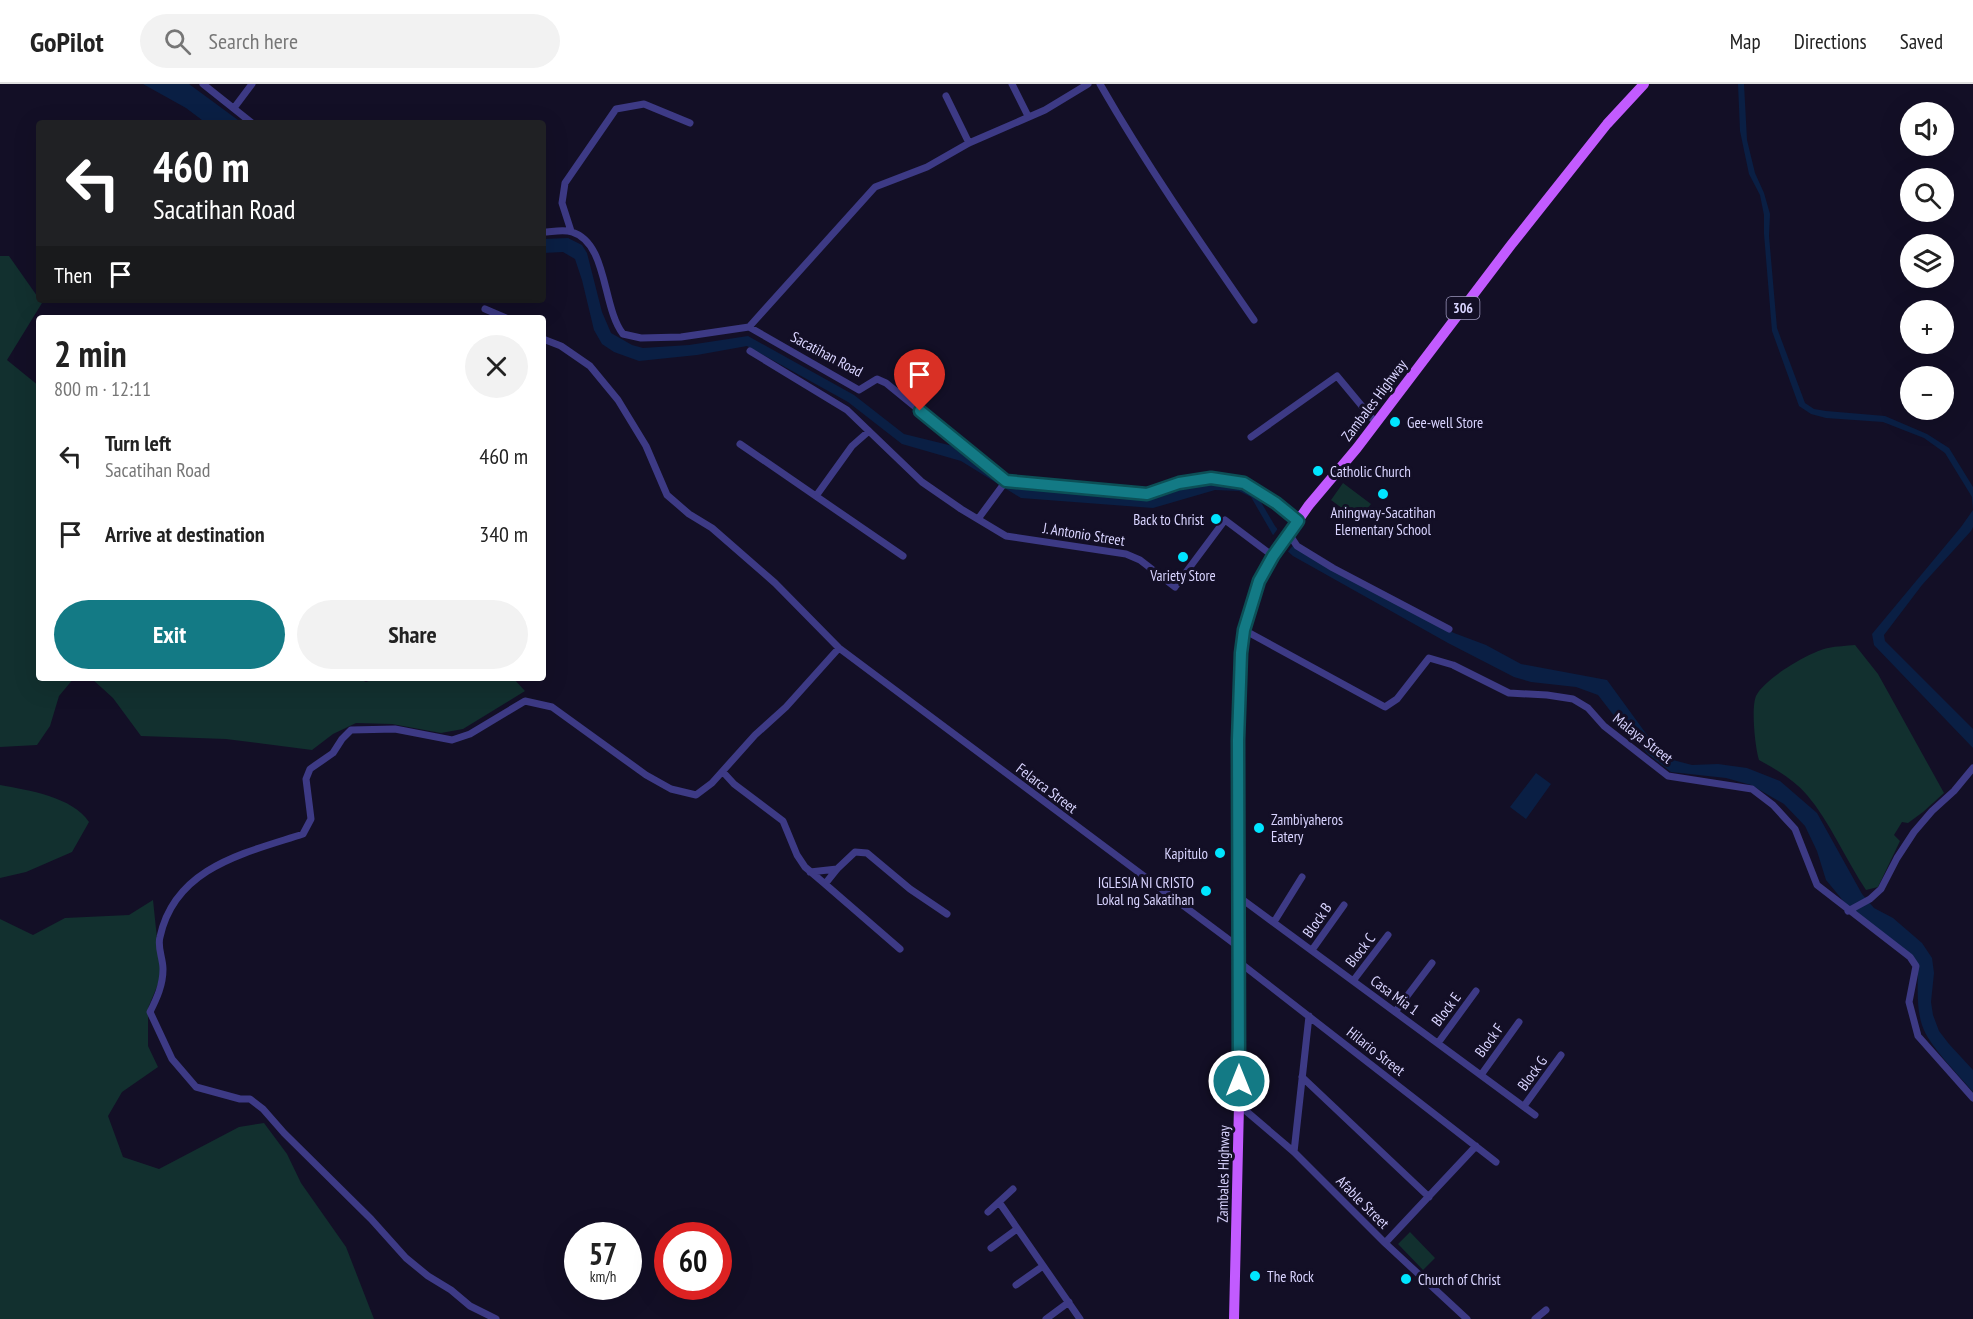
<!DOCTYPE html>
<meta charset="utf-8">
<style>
body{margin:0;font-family:"PT Sans Narrow",sans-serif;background:#f2f2f2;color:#222;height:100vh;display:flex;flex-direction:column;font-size:22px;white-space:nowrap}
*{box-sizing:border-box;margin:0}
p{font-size:20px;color:#767676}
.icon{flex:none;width:33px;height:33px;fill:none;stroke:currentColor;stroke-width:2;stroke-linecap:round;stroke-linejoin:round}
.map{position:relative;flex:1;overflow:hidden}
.panel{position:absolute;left:36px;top:231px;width:510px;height:366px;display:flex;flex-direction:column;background:#fff;border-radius:6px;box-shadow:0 6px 24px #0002}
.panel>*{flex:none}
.guide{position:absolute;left:36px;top:36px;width:510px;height:183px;border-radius:6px;box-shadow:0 6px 24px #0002;background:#202124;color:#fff;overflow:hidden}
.buttons{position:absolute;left:1900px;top:18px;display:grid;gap:12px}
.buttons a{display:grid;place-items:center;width:54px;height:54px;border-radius:50%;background:#fff;box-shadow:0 6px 24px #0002;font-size:30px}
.speed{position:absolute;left:564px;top:1138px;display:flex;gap:12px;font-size:30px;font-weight:700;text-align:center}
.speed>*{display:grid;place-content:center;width:78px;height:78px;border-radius:50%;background:#fff;box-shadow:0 6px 24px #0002;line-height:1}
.speed small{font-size:15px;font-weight:400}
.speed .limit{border:9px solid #d22;background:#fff;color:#111}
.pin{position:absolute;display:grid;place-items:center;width:51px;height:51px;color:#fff;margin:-62px -26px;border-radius:50% 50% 50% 0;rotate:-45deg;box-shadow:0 0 6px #0007}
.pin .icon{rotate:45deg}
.me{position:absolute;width:66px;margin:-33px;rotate:0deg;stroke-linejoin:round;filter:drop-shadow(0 0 4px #0008)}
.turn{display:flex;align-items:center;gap:21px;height:126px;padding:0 18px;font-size:27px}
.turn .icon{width:78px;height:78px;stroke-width:2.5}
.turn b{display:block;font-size:42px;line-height:51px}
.then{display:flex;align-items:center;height:57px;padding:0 18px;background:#0003;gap:12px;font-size:22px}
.round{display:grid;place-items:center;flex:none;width:63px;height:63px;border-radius:32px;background:#f2f2f2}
.overview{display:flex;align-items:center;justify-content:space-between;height:102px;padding:0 18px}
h1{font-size:36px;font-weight:600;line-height:45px}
.cta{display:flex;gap:12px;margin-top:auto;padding:12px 18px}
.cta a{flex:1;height:69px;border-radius:36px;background:#137a85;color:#fff;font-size:24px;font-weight:600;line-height:69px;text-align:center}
.cta a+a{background:#f2f2f2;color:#222}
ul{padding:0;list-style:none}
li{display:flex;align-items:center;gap:18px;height:78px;padding:0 18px}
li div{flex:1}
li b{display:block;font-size:22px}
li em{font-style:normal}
header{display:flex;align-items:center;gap:36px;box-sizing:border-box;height:84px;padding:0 30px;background:#fff;border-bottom:2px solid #e0e0e0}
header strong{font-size:28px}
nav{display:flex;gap:33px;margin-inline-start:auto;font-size:21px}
.search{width:420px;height:54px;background:#f2f2f2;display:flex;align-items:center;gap:15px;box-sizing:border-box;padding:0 21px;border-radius:33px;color:#767676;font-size:22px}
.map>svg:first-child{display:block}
</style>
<header>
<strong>GoPilot</strong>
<div class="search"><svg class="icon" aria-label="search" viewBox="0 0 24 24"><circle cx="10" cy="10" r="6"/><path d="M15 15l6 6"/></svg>Search here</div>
<nav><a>Map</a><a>Directions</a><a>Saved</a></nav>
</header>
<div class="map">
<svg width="1973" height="1235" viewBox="0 0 1973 1235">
<rect width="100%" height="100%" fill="#130f26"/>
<path fill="#12302f" d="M0,172H9L42,219L7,276L39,302V594H74L59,612L50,642L37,661L0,663Z
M1343,399L1371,420L1358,436L1331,416Z
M1855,561L1878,590L1944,709L1923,728L1908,739L1902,738L1894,751L1900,757L1878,803L1866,806C1846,776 1830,738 1807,711C1794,696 1777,686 1759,676C1755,663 1751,624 1756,612C1764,595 1809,568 1828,564C1837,562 1846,562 1855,561Z
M91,594H357L366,598L376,594H513L525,607L463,645L441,649L392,640L356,639L333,650L312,666L226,655L141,652L113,614Z
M0,701C28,706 73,713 89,738L72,768L26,788L0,794Z
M153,816L161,893L148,924V962L158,983L122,1008L108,1032L123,1073L159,1085L239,1043L264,1039L287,1070L301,1099L346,1163L374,1235H0V835L33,851L65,834L129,831Z
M1410,1148L1435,1174L1423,1186L1398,1160Z"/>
<path fill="#0a1f44" d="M143,0H189L242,39H206L186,24Z
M1738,0H1744L1747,56L1755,89L1764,109L1770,130L1769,152L1777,244L1805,319L1814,325L1826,327L1885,332L1927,350L1949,364L1973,403V443L1971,447L1922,501L1884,551L1885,557L1973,645V664L1874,561L1872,550L1961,443L1973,426L1972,413L1945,369L1924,354L1883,338L1826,334L1811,330L1799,322L1772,247L1764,150V131L1760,111L1749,90L1740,47Z
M568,154L582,161L587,169L602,228L611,249L632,261L643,264L689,261L748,252L854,311L904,350L965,365L1015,399L1148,414L1213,395L1243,401L1258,413L1275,442L1284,453L1378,508L1454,549L1486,561L1521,580L1607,596L1658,666L1673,676L1692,681L1718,680L1747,684L1780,697L1817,729L1862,810L1874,824L1893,834L1922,859L1932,874L1934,889L1931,918L1933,931L1939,947L1949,960L1973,986V1008C1959,991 1928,961 1922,941C1916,923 1918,900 1918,880L1845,819L1826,796L1817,767L1805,742L1784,720L1751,701L1726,694L1671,688L1648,670L1622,642L1598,611L1576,603L1531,598L1514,593L1448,559L1293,472L1277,458L1251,413L1239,407L1215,406L1153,424L1021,414L961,377L902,360L848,318L747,262L697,271L639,277L614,268L602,260L594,246L582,196L575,175L563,168L543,169V155Z
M1536,689L1551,700L1526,735L1510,723Z"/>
<path fill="#130f26" d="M1279,443L1294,460L1286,470L1271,454Z"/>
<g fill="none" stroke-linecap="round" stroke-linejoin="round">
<path stroke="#3d3a85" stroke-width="7" d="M203,0L252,39
M1012,0L1028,32
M1100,0C1147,82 1200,158 1254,236
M946,12L969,59
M234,24L252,0
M571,147L562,119L565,99L616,25L644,20L690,39
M543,148C551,148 564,145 572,148C608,159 602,223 623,250L641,254L681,253L749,243L859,306L877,295L886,299L1006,397L1147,410L1179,399L1211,394L1244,399L1276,419L1298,437
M485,225L506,234
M749,243L875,103L927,83L969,59L1045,26L1088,0
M543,255L561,262L590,282L618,316L646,362L667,411L689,430L712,444L775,499L839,564L1240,864
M750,267L847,326L922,398L961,425L1006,452L1126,470L1140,476L1175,503L1225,436L1273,472
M1251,353L1337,292L1376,339
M740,360L903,472
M816,412L852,362L869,347
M978,435L1006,397
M1289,450L1297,462L1333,484L1449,545
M1244,546L1385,623L1397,615L1429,574L1453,581L1509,609L1547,611L1573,615L1588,624L1604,642L1668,692L1752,705L1773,721L1795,745L1817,801L1910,873L1916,882L1909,918L1918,952L1973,1014
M723,688L734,700L783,737L797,771L805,783L825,800L837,785L855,768L867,769L910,805L947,830
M810,788L837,785
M825,800L900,865
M1239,813L1535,1031
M1848,827L1870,815L1881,805L1897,774L1914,748L1932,727L1954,707L1973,684
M1274,838L1302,793
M1312,866L1344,821
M1239,878L1496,1078
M1353,897L1388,851
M1395,928L1432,879
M1438,959L1476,907
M1481,991L1519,938
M1302,993L1429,1113
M1239,1021L1294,1068L1385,1159L1467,1235
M1524,1022L1561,971
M1294,1068L1309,932
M999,1118L1080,1235
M988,1128L1013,1105
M1385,1159L1476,1062
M991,1164L1017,1145
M1016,1201L1043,1182
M496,1235L470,1222L451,1206L428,1192L406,1174L371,1135L284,1049L263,1025L250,1015H240L196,1003L172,975L150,928C157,914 163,901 163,885C163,874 157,863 160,853C175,783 245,769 303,750L311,735L306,695L310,685L333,669L342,655L351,646L395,645L452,656L470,650L525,617L552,623L646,691L671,705L696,711L712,699L755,651L786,623L839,564
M1046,1235L1069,1218
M1535,1235L1546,1226"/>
<path stroke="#c25bff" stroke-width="10" d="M1234,1235L1239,1021L1238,656L1241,569L1244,546L1259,497L1273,472L1309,421L1357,364L1511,161L1607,40L1644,0"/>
</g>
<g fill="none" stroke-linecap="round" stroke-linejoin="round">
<g stroke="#0c4f56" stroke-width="15">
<path id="route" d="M920,327L1006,397L1147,410L1179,399L1211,394L1244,399L1276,419L1298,437L1273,472L1259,497L1244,546L1241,569L1238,656L1239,997"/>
</g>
<use href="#route" stroke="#137a85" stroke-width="10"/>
</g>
<g fill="#00e5ff" stroke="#130f26" stroke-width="2">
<circle cx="1395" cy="338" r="6"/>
<circle cx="1318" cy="387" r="6"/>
<circle cx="1383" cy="410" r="6"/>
<circle cx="1216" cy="435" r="6"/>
<circle cx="1183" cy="473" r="6"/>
<circle cx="1259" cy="744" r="6"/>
<circle cx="1220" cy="769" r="6"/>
<circle cx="1206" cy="807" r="6"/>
<circle cx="1255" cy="1192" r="6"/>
<circle cx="1406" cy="1195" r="6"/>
</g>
<g text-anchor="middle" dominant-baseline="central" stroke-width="6" stroke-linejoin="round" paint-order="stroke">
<rect fill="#130f26" stroke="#9e99be" stroke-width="1.5" x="1446.5" y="213" width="33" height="22" rx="4.5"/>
<g font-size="14" font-weight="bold" fill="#d9d4ff">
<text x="1463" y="224">306</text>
</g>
<g font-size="15" fill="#d9d4ff" stroke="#130f26">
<text transform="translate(827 270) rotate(28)">Sacatihan Road</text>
<text transform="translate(1374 316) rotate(-53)">Zambales Highway</text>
<text transform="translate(1084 450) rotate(9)">J. Antonio Street</text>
<text transform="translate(1643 654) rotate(38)">Malaya Street</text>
<text transform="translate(1047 704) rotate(37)">Felarca Street</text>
<text transform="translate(1317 836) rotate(-55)">Block B</text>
<text transform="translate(1360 866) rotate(-52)">Block C</text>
<text transform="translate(1395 911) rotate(36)">Casa Mia 1</text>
<text transform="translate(1446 925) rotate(-53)">Block E</text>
<text transform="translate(1489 956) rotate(-54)">Block F</text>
<text transform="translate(1376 967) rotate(38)">Hilario Street</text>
<text transform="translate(1532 989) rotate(-54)">Block G</text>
<text transform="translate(1223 1090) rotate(-89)">Zambales Highway</text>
<text transform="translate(1363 1118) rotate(45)">Afable Street</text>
</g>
<g font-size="15" fill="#d9d4ff" stroke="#130f26" text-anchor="start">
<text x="1407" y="338">Gee-well Store</text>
<text x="1330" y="387">Catholic Church</text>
<text x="1383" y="428" text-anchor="middle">Aningway-Sacatihan<tspan x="1383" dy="17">Elementary School</tspan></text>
<text x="1204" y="435" text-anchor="end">Back to Christ</text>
<text x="1183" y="491" text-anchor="middle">Variety Store</text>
<text x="1271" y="735">Zambiyaheros<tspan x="1271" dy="17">Eatery</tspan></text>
<text x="1208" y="769" text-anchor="end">Kapitulo</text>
<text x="1194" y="798" text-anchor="end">IGLESIA NI CRISTO<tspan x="1194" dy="17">Lokal ng Sakatihan</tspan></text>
<text x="1267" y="1192">The Rock</text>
<text x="1418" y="1195">Church of Christ</text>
</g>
</g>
</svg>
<div class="buttons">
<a><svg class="icon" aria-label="sound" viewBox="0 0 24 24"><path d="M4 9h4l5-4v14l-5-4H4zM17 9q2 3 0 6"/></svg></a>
<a><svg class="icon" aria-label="search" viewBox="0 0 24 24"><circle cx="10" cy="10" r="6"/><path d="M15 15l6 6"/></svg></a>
<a><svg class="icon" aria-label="layers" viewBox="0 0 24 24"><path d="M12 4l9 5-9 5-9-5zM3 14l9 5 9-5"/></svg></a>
<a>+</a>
<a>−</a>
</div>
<div class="speed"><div>57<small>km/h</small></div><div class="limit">60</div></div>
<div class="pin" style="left:920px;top:327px;background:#d93025"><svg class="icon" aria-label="arrive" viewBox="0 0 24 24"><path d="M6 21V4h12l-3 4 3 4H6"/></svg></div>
<svg class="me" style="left:1239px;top:997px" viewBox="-20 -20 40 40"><circle r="17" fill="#137a85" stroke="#fff" stroke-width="3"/><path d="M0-11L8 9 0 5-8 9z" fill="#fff"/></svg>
<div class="guide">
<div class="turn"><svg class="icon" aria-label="left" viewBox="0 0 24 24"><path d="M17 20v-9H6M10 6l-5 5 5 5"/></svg><div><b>460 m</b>Sacatihan Road</div></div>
<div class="then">Then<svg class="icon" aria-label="arrive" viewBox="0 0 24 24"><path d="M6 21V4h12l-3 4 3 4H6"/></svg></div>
</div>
<section class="panel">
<div class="overview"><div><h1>2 min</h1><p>800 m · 12:11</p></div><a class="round"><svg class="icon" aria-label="close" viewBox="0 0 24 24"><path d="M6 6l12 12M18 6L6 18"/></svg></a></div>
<ul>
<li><svg class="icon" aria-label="left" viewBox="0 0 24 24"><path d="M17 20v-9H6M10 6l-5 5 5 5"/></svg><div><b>Turn left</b><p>Sacatihan Road</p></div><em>460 m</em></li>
<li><svg class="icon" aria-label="arrive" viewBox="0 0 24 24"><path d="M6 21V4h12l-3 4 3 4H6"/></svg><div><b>Arrive at destination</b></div><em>340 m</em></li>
</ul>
<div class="cta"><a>Exit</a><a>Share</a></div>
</section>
</div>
